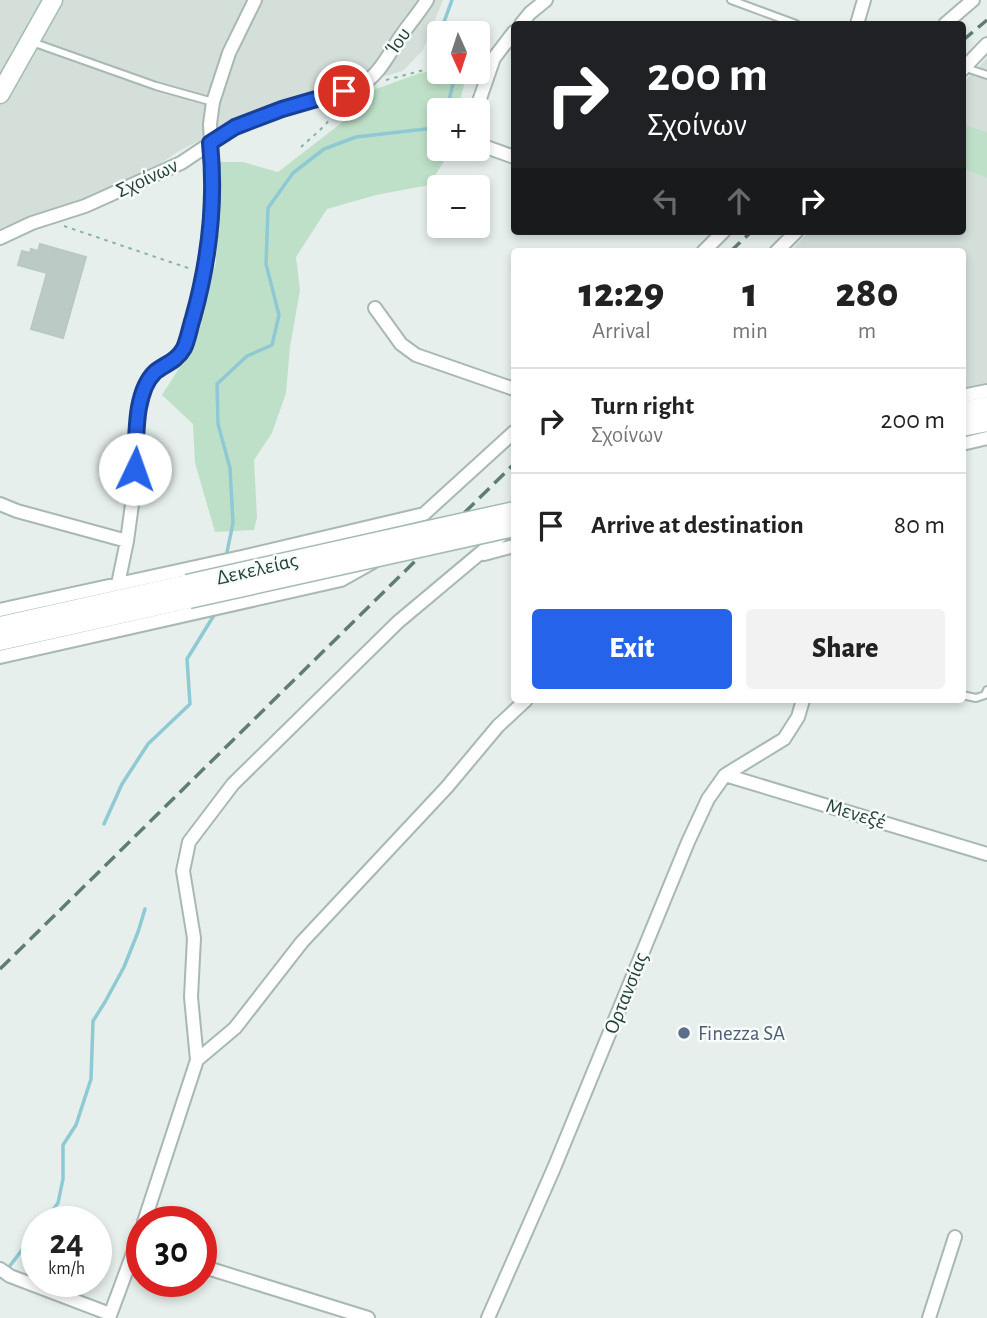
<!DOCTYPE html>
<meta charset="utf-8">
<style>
body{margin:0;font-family:"Alegreya Sans",sans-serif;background:#f2f2f2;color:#222;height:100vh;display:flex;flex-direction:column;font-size:26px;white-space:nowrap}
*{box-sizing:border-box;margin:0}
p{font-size:23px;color:#767676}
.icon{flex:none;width:38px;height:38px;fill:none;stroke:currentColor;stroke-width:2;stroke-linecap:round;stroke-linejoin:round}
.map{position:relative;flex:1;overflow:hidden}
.drawer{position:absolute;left:511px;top:248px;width:455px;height:455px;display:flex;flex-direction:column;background:#fff;border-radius:7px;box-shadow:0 4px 10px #0003}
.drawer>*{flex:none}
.banner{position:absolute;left:511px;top:21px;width:455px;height:214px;border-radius:7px;box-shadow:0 4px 10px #0003;background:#202124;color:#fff;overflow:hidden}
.needle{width:46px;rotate:177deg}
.fabs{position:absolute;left:427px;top:21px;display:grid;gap:14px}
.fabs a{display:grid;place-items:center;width:63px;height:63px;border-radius:7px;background:#fff;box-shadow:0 4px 10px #0003;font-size:35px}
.speed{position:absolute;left:21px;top:1206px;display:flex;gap:14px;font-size:35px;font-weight:700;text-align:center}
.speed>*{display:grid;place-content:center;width:91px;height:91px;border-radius:50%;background:#fff;box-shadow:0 4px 10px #0003;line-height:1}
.speed small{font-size:18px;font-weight:400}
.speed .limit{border:10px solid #d22;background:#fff;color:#111}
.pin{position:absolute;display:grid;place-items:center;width:60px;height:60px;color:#fff;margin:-30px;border:4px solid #fff;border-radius:50%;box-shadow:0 2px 7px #0007}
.me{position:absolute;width:77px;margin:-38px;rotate:3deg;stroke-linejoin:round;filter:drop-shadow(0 0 5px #0008)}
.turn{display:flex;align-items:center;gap:24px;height:147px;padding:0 21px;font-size:32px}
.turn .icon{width:91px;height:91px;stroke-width:2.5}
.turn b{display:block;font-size:49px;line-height:60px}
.lanes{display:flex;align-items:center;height:66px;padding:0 21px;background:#0003;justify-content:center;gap:35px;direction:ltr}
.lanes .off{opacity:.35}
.eta{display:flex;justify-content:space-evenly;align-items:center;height:119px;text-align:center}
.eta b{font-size:42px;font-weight:800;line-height:49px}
.primary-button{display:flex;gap:14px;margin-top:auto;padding:14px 21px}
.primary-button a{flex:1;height:80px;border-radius:7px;background:#2563eb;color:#fff;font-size:28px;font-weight:800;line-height:80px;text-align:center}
.primary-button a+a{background:#f2f2f2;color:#222}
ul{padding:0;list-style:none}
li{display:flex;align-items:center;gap:21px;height:105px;padding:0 21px;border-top:2px solid #e0e0e0}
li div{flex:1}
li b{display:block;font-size:26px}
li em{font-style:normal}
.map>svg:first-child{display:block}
</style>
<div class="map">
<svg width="987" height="1318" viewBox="0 0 987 1318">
<rect width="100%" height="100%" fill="#e6efeb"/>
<path fill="#d4dfda" d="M0,0H443L423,50L403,71L306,97L234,123L179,151L134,181L44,212L0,230Z
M987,58V132L963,124V83Z
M963,169L987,178V389L963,394L962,252H789L810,231H962Z"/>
<path fill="#bfe0c8" d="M439,70V72H467L458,110H439V149H448L446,158L429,185L376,195L327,209L296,257L300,290L290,347L286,393L272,433L254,460L257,517L254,530L215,532L195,463L193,424L162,395L185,359L216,263L217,192L216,162H243L278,172L344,121L351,98L420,73Z
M963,124L987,132V178L963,169Z"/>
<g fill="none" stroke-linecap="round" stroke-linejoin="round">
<path stroke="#8ec9d4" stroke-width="3.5" d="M440,33L452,0
M443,110L449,100L456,72
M226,557L233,523L230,468L218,424L217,384L247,356L272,345L279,315L266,264L268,208L293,173L324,149L356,137L434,128L439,118
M104,824L122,784L148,744L190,704L187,659L216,612
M44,1222L58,1203L63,1179V1145L76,1125L91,1079L93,1021L105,1002L124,967L138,932L145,909
M9,1267L37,1230"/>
</g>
<path fill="#bbcac4" stroke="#b8c9c2" stroke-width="2" d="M40,244L86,257L63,338L31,329L47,273L18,265L22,251L30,253L31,249L38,251Z"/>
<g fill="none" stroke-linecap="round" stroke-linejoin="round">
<g stroke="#a8b8b2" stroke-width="10">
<path id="lane" d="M731,0L796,24
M32,42L156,86L213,102
M966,68L987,75
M962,695L976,698L985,695L987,690"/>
</g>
<g stroke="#a8b8b2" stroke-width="16">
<path id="street" d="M521,24L530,13L546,0
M857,24L864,0
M945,24L973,0
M962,70L987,44
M476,110L494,58L514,32
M478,144L514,157
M0,238L32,223L85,206L181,163L235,127L282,109L358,87C379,76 388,55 401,36C409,24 419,13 427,0
M703,252L724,231
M776,252L797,231
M375,308L401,344L416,355L514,389
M962,396L987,391
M962,444L987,438
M0,504L17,511L127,541
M484,554L514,546
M118,584L127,541L134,490L138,413L147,383L156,371L173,362L183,349L201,288L210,227L212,162L210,124L213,102L229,53L255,0
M0,610L246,556L424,514L514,432
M0,657L341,580L373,562
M725,775L987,854
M197,1060L235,1028L302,942L447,787L498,726L526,700
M144,1222L197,1060L191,997L194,938L183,871L189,842L233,784L398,622L509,529
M201,1266L368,1318
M0,1269L10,1276L110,1314
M109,1318L142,1229
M488,1318L554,1168L688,842L708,799L725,775L784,739L798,717L803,700
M929,1318L955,1237"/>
</g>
<g stroke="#a4bbb3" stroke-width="21">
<path id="secondary" d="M0,94L53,0
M962,411L987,406
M962,427L987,422
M0,626L187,584
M0,641L189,599"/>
</g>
<path stroke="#86b3a5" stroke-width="2" stroke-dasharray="3.5 5" stroke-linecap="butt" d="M386,80L439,66
M301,147C314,135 330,123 338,107
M64,226L191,269"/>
<use href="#lane" stroke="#fff" stroke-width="6"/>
<use href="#street" stroke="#fff" stroke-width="12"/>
<use href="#secondary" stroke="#fff" stroke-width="18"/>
<path stroke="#5f7d75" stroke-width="3.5" stroke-dasharray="14 7" stroke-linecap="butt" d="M962,41L987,20
M730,252L752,231
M0,969L514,464"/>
<g stroke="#a4bbb3" stroke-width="21" stroke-linecap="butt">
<path id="secondary-bridge" d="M187,584L514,511
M189,599L514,527"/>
</g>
<use href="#secondary-bridge" stroke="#fff" stroke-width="18"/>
</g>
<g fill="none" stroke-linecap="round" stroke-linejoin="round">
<g stroke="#184099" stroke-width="18">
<path id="route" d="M135,469C137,441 133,393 155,372C165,364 177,361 184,348C188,340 190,327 193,318C209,261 216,202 210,143L235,127L282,109L344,91"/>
</g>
<use href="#route" stroke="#2563eb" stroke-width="12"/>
</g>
<circle fill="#5c6f8a" stroke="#f7fbf9" stroke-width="2.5" cx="684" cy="1033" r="7"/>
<g text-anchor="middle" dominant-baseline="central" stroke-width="5" stroke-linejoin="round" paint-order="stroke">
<g font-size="21" fill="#24423a" stroke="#f7fbf9">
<text transform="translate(398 41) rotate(-55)">Ίου</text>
<text transform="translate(147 178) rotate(-25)">Σχοίνων</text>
<text transform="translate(257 569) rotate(-13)">Δεκελείας</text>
<text transform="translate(856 814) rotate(17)">Μενεξέ</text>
<text transform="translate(626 993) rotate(-68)">Ορτανσίας</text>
</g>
<g font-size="21" fill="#4e5e75" stroke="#f7fbf9" text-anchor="start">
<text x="698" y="1033">Finezza SA</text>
</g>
</g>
</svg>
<div class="fabs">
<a><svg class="needle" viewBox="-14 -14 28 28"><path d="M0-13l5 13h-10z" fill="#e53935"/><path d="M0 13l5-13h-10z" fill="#767676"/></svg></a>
<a>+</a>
<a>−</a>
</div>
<div class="speed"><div>24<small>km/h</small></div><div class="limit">30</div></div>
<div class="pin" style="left:344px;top:91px;background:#d93025"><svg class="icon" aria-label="arrive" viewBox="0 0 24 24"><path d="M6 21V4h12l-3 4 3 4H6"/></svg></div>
<svg class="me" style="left:135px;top:469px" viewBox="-20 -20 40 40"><circle r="19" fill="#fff"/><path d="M0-13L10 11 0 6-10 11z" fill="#2563eb"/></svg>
<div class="banner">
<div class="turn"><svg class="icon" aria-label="right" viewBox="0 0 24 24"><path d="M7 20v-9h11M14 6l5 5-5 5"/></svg><div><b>200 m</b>Σχοίνων</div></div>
<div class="lanes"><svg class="icon off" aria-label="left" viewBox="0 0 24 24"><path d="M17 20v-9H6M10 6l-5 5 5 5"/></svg><svg class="icon off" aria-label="ahead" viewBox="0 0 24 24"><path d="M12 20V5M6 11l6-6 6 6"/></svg><svg class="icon" aria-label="right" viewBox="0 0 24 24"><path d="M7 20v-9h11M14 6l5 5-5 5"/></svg></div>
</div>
<section class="drawer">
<div class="eta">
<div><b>12:29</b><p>Arrival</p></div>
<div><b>1</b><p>min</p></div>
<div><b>280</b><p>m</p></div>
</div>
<ul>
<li><svg class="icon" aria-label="right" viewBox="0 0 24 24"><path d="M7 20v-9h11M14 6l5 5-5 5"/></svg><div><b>Turn right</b><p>Σχοίνων</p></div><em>200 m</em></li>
<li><svg class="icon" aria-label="arrive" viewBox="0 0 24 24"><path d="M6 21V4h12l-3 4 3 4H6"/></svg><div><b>Arrive at destination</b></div><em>80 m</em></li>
</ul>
<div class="primary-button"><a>Exit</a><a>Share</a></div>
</section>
</div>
